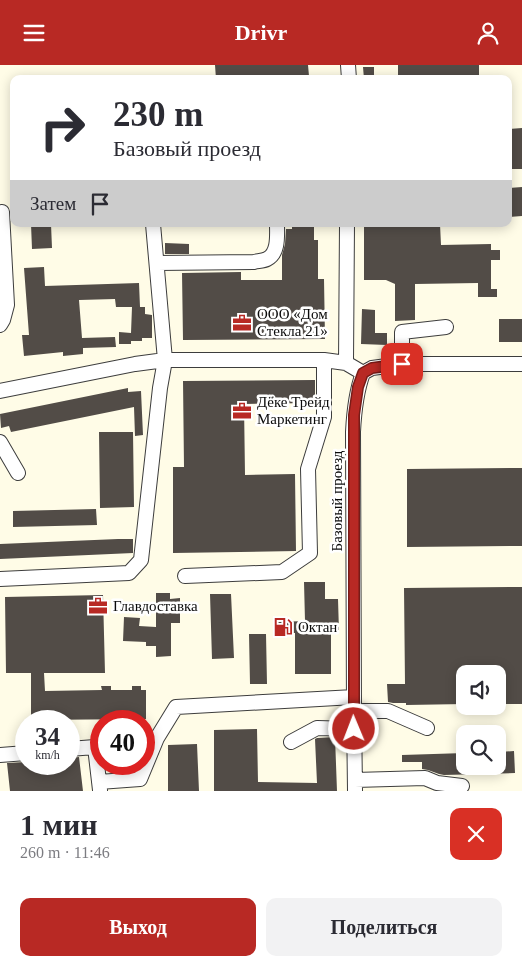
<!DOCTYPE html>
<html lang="ru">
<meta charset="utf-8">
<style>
body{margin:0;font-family:"Times New Roman",serif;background:#f2f2f3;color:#2b2b33;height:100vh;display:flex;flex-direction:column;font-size:19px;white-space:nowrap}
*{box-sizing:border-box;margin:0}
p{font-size:16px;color:#7c7c81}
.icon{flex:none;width:28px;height:28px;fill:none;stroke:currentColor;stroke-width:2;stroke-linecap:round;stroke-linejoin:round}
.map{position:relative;height:726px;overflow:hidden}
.sheet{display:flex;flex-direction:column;background:#fff;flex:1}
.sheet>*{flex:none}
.banner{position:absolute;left:10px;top:10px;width:502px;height:152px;border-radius:10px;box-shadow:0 2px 12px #0003;background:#fff;color:#2b2b33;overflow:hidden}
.tools{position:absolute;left:456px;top:600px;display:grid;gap:10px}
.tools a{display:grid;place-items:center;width:50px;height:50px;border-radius:10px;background:#fff;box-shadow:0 2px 12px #0003;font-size:25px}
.speed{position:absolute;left:15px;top:645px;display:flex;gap:10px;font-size:25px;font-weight:700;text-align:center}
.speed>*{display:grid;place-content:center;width:65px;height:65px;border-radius:50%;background:#fff;box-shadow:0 2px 12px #0003;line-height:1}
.speed small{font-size:12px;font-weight:400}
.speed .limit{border:8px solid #d22;background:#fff;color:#111}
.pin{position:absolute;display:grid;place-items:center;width:42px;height:42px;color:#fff;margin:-21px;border-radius:10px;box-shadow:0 2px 8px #0006}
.me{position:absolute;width:55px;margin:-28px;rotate:359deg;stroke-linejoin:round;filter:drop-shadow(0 0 4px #0008)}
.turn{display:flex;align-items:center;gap:18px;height:105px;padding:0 20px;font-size:22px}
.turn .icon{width:65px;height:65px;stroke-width:2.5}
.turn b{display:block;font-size:35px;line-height:42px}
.then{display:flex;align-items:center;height:48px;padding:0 20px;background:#0003;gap:10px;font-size:19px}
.round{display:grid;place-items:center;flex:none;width:52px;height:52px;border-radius:10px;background:#f2f2f3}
.headline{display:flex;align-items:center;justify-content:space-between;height:85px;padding:0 20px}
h1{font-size:30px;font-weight:800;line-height:38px}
.primary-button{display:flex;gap:10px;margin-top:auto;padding:10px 20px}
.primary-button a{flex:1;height:58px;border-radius:10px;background:#b82924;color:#fff;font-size:20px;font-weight:800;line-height:58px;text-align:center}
.primary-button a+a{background:#f2f2f3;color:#2b2b33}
header{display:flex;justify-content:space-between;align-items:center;height:65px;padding:0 20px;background:#b82924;color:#fff;font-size:22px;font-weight:800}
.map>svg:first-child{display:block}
</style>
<header><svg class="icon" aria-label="menu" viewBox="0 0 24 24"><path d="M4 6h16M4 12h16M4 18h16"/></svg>Drivr<svg class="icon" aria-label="person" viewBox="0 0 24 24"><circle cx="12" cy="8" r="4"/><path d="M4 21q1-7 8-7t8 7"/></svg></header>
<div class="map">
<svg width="522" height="726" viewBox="0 0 522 726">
<rect width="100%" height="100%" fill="#fffce7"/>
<path fill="#524c47" d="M215,0H308L309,11L261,14H216Z
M398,0H479V14H398Z
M363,2H374V14H364Z
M522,63V104H509V64Z
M522,122V151L509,152V123Z
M31,159H51L52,183L32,184Z
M292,159H314V175H318V214H324L325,274L183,275L182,208L241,207V215H282V190L285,179L286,164H292Z
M440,159L441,180L491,179V185H500V195H491V224H497V232H478V218L415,219V255L395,256V219L386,215H364V160Z
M165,178L189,179V189H165Z
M44,202L45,221L139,218L140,242H145V249L152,250V273H142V276H131V279H119V267L131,268L132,242H116L115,234L79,235L82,273L115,272L116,282L83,283V289L63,291V287L24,291L22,270H29L24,203Z
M362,244L375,245V268H387V280L361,279Z
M499,254H522V277H499Z
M315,315V338L244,339L245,410L295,409L296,486L173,488V402H184L183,316Z
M128,323V327L141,326L143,370L135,371L134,342L11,367L9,361L1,363L0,349Z
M99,367H133L134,442L100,443Z
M522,403V481L407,482V404Z
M96,444L97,460L13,462V446Z
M118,474H133V488L0,494V479Z
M304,517H325V534H338L339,567H331V609H295V568H278L277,557L305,556Z
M522,522V639H498V609H465V639L406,640V638H393L388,637L387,619H405L404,523Z
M156,528H170V534L180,533V558H171V591L156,592V581H146V577L123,576L124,552L140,553L139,561L156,562Z
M210,529H231L234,593L212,594Z
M103,530L105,608H44L45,626L102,625L101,621H111V625H132V621H141V625H146V654L31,655V608H6L5,532Z
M249,569H266L267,619H250Z
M257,664L258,717L317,718L315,674L317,673L335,672L337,726H214V665Z
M197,679L199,726H168V680Z
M514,686L515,708L444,710L439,709L428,705L422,704V697H402V690L465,688V701H498V687Z
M79,692L83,726H10L7,698L26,697V699H69V693Z"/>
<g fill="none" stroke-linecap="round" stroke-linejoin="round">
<g stroke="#3d3d3d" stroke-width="16">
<path id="minor" d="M348,0L349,14
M157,198L254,197C258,196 263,196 267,194C279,188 277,170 277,159
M0,260L3,255L7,240L2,147
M346,298L347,159
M402,299V267L446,262
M0,326L135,299L165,295H324L346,298L363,308
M0,377L18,408
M185,511L282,507L310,488L308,404L324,352V295
M0,514L129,508L141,495L160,323L165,295L153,159
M354,646H388L427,663
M291,677L317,663L354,664
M69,684L95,682L100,725
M0,690L26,688
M355,715L425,713L437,718L462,721
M99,717L140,714L157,673L176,642L354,632
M355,726L354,646L353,367C354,347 356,327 363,308L372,303L402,299H522"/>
</g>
<use href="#minor" stroke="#fff" stroke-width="14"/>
</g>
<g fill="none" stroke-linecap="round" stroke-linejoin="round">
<g stroke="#781b17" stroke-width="12">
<path id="route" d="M354,664V350L358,322L363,308L372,303L402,299"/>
</g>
<use href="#route" stroke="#b82924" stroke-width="9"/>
</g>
<defs>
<g id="office-bare" transform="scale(1.5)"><path d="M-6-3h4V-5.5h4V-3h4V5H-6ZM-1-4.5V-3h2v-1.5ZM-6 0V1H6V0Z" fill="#b82924" stroke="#fff" stroke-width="2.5" paint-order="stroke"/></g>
<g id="fuel-bare" transform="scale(1.5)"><path d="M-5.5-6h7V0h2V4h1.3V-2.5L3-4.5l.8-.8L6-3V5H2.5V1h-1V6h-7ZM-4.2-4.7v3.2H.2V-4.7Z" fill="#b82924" stroke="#fff" stroke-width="2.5" paint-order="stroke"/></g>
</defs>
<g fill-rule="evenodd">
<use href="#office-bare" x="242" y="258"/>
<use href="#office-bare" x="242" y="346"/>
<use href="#office-bare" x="98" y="541"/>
<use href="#fuel-bare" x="283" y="562"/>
</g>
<g text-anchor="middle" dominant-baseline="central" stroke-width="5" stroke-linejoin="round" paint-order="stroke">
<g font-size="15" fill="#0a0a0a" stroke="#fff" text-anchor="start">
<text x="257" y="249">ООО «Дом<tspan x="257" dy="17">Стекла 21»</tspan></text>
<text x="257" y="337">Дёке Трейд<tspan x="257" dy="17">Маркетинг</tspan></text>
<text x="113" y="541">Главдоставка</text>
<text x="298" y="562">Октан</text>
</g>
<g font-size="15" fill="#0a0a0a" stroke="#fff">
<text transform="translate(337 436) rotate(-90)">Базовый проезд</text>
</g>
</g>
</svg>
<div class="tools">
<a><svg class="icon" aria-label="sound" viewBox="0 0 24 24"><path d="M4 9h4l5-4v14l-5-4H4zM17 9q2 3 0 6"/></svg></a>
<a><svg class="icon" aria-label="search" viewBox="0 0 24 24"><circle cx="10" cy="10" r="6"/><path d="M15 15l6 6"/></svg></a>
</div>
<div class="speed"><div>34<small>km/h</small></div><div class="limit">40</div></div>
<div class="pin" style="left:402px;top:299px;background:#d93025"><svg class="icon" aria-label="arrive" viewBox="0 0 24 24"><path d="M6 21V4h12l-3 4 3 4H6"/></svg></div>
<svg class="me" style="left:354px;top:664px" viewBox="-20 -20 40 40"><circle r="17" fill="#b82924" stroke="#fff" stroke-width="3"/><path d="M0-11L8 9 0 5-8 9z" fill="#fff"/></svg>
<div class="banner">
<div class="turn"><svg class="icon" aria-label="right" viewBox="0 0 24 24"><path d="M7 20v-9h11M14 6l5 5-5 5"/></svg><div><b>230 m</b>Базовый проезд</div></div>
<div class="then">Затем<svg class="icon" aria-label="arrive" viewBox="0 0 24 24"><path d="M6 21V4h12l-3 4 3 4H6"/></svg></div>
</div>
</div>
<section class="sheet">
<div class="headline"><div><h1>1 мин</h1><p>260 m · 11:46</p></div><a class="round" style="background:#d93025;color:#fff"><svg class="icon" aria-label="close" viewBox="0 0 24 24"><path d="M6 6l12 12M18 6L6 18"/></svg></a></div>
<div class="primary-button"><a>Выход</a><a>Поделиться</a></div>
</section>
